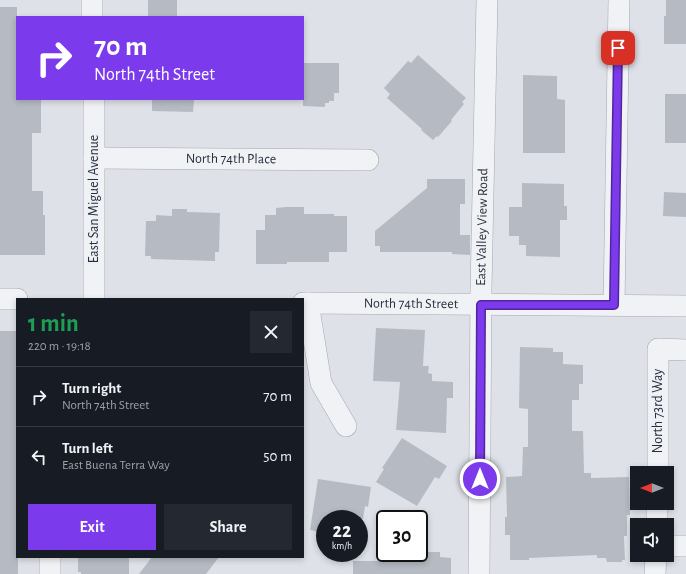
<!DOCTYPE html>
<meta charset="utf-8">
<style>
body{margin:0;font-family:"Alegreya Sans",sans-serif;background:#242831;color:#f1f3f6;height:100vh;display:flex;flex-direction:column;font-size:15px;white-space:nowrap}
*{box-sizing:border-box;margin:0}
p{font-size:13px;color:#9ea1a6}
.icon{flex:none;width:22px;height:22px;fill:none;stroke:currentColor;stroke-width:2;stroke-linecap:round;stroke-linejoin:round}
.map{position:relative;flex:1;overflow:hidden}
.side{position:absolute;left:16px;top:298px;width:288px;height:260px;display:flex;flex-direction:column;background:#171b24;border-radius:0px;box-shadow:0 2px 6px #0003}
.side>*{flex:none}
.guide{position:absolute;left:16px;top:16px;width:288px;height:84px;border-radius:0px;box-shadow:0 2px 6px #0003;background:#7c3aed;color:#fff;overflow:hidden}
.needle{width:26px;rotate:270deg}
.fabs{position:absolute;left:630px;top:466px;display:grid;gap:8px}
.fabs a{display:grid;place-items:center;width:44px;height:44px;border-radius:0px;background:#171b24;box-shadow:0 2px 6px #0003;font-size:20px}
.speed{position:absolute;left:316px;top:510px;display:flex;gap:8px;font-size:20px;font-weight:700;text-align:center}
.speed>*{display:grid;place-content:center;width:52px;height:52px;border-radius:50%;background:#171b24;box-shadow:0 2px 6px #0003;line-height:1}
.speed small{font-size:10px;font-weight:400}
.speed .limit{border:2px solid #111;border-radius:6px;background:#fff;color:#111}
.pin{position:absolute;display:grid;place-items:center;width:34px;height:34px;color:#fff;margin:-17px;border-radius:8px;box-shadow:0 2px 6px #0006}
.me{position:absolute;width:44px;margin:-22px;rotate:0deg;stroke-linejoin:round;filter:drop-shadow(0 0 3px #0008)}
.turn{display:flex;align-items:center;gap:14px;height:84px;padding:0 12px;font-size:18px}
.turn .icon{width:52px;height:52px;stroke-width:2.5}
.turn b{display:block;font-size:28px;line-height:34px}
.round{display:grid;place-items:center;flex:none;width:42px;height:42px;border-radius:0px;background:#242831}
.headline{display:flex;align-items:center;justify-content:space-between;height:68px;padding:0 12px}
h1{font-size:24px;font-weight:700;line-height:30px;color:#1e9e55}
.button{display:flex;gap:8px;margin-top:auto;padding:8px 12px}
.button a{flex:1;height:46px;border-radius:0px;background:#7c3aed;color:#fff;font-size:16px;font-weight:700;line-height:46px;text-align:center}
.button a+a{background:#242831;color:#f1f3f6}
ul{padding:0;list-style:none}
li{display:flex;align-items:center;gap:12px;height:60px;padding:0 12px;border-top:1px solid #363941}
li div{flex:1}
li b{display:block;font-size:15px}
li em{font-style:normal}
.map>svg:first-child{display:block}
</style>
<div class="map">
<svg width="686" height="574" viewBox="0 0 686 574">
<rect width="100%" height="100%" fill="#dee1e7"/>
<path fill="#b6bbc3" d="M148,0H177V17H148Z
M666,0H686V44H664V16H666Z
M0,7H17V99H41V133H32V191H43V215H45V255H0Z
M418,55L466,98L462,102L464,104L451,120L452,121L438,137L437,136L433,140L421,130L422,129L387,98L390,94L384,88L408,61L411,63Z
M303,63H339V93H334V101H329V103H325V107L303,106Z
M523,75L557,76V99L565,100V153H523Z
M665,94H686V143H665Z
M152,99H194L193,112L152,111Z
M427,179H465V204H460V235H470V255L452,254V252H380V246H375V231L427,188Z
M522,183L564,184V206H567V220H560V257L526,256V245H519V236H509V207H522Z
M664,192L686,193V217L663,216Z
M286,207H304V214H334V216H347V252H329V262H287V264H256V230H265V215H276V208Z
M172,209H187V212L220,213L219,252H215V261L151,259V256H145L146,221H156V215L172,216Z
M376,328L425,330L423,366H429L428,373L432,374V381L453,382V398H447L446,433L396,430L400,382L373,381Z
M0,331H17L16,557H18V574H0Z
M520,347L553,348V352H563V364L583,365V384H579V400H572V431H583L584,473H591V478L629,477L630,515H627V536H624L625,560H622V562H607L606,558H597V555L529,558V560H510V535H505V517H507L506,477L522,476L523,447H528V409L519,408Z
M402,438L447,466L439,479L435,477L417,506L376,482L384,469L382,468Z
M318,479L371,487L368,507L365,506L363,519H325V533L310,530Z
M425,552H440V557L451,558V574H353V561H388V557L425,558Z
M78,557H129V574H81V572H78Z
M152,557H219L206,574H139Z"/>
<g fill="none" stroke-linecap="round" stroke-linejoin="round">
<g stroke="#a4a8b1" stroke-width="22">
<g id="minor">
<path d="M92,0V17"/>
<path d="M94,99V299"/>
<path id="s1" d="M94,158L368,160"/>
<path d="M0,299H17"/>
<path id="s2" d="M303,303L686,306"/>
<path d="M308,303L321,383L346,426"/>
<path d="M614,305L619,0"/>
<path d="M658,473V349L686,350"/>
<path d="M657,525V503"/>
<path d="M667,546H686"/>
<path d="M50,574V557"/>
<path id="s3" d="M479,574L481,290L487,0"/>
<path d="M655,574L656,555"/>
</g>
</g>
<use href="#minor" stroke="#f1f2f5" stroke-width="21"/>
</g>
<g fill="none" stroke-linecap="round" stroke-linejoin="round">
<g stroke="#51269a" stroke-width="10">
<path id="route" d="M480,479L481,305H614L618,48"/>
</g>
<use href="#route" stroke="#7c3aed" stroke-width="7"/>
</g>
<g text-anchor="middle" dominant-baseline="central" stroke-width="3.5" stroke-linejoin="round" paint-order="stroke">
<g font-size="14" fill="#282f3d" stroke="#edf0f5">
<text stroke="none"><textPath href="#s1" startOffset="137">North 74th Place</textPath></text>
<text transform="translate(94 199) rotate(-90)">East San Miguel Avenue</text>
<text stroke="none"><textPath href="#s3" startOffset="347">East Valley View Road</textPath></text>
<text stroke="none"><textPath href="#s2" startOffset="108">North 74th Street</textPath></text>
<text transform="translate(658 411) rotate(-90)">North 73rd Way</text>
</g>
</g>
</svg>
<div class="fabs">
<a><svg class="needle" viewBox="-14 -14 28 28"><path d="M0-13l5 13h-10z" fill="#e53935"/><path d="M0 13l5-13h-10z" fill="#9ea1a6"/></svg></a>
<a><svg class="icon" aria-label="sound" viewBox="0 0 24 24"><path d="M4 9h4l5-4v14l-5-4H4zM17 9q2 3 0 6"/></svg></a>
</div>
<div class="speed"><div>22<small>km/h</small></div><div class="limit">30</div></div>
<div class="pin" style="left:618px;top:48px;background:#d93025"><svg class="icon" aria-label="arrive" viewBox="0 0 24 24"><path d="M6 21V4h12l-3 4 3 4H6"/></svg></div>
<svg class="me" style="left:480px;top:479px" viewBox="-20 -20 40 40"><circle r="17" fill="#7c3aed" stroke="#fff" stroke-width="3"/><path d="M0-11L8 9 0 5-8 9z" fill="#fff"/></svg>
<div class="guide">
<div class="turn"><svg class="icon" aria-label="right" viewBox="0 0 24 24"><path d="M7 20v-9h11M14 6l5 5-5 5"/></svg><div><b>70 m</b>North 74th Street</div></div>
</div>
<section class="side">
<div class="headline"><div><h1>1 min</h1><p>220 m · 19:18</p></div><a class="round"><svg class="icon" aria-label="close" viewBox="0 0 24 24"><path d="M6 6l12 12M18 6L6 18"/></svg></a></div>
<ul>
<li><svg class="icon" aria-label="right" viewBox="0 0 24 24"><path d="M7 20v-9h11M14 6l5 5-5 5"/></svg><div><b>Turn right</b><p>North 74th Street</p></div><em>70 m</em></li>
<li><svg class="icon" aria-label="left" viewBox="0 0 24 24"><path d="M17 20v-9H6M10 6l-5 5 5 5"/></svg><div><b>Turn left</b><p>East Buena Terra Way</p></div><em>50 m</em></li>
</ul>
<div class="button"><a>Exit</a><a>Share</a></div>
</section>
</div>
